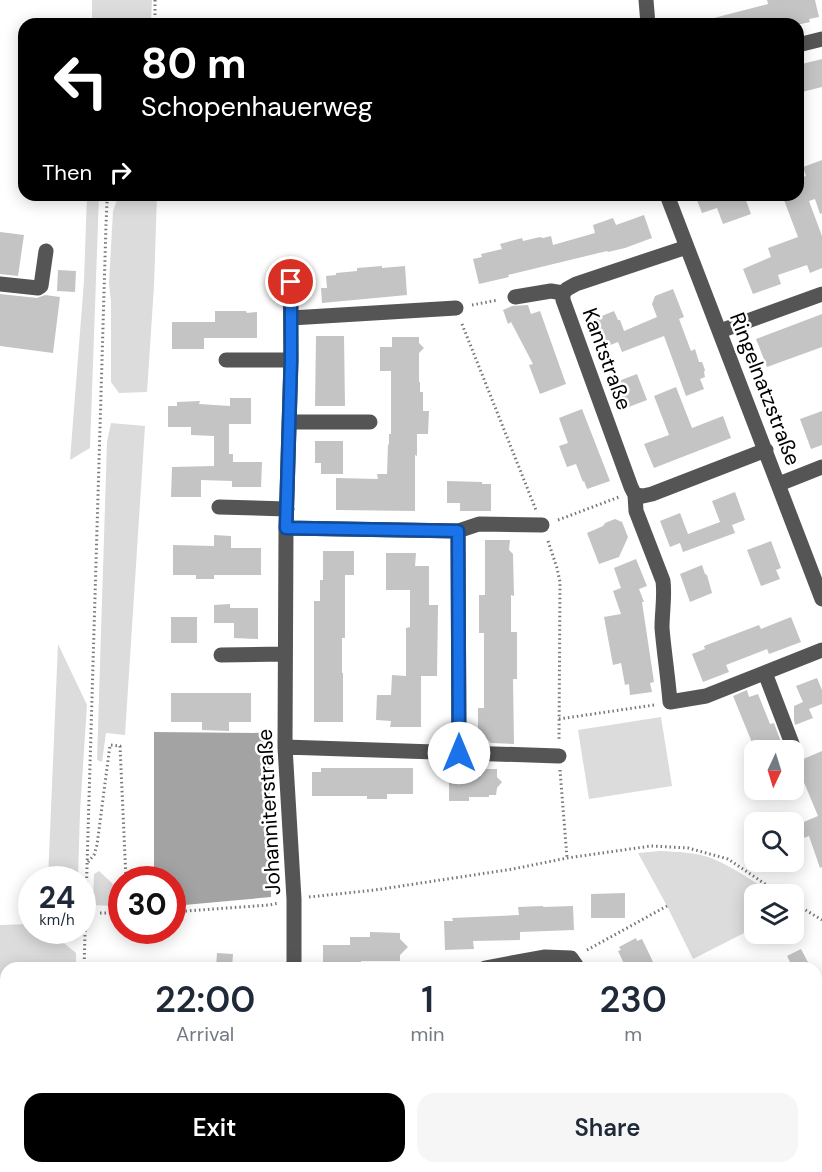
<!DOCTYPE html>
<meta charset="utf-8">
<style>
body{margin:0;font-family:"DM Sans",sans-serif;background:#f6f6f7;color:#1f2937;height:100vh;display:flex;flex-direction:column;font-size:22px;white-space:nowrap}
*{box-sizing:border-box;margin:0}
p{font-size:20px;color:#747a83}
.icon{flex:none;width:33px;height:33px;fill:none;stroke:currentColor;stroke-width:2;stroke-linecap:round;stroke-linejoin:round}
.map{position:relative;flex:1;overflow:hidden}
.panel{position:absolute;left:0px;top:962px;width:822px;height:212px;display:flex;flex-direction:column;background:#fff;border-radius:18px 18px 0 0;box-shadow:0 3px 15px #0003}
.panel>*{flex:none}
.banner{position:absolute;left:18px;top:18px;width:786px;height:183px;border-radius:18px;box-shadow:0 3px 15px #0003;background:#000;color:#fff;overflow:hidden}
.needle{width:39px;rotate:184deg}
.fabs{position:absolute;left:744px;top:740px;display:grid;gap:12px}
.fabs a{display:grid;place-items:center;width:60px;height:60px;border-radius:12px;background:#fff;box-shadow:0 3px 15px #0003;font-size:30px}
.speed{position:absolute;left:18px;top:866px;display:flex;gap:12px;font-size:30px;font-weight:700;text-align:center}
.speed>*{display:grid;place-content:center;width:78px;height:78px;border-radius:50%;background:#fff;box-shadow:0 3px 15px #0003;line-height:1}
.speed small{font-size:15px;font-weight:400}
.speed .limit{border:9px solid #d22;background:#fff;color:#111}
.pin{position:absolute;display:grid;place-items:center;width:51px;height:51px;color:#fff;margin:-26px;border:3px solid #fff;border-radius:50%;box-shadow:0 2px 6px #0007}
.me{position:absolute;width:66px;margin:-33px;rotate:0deg;stroke-linejoin:round;filter:drop-shadow(0 0 4px #0008)}
.turn{display:flex;align-items:center;gap:21px;height:126px;padding:0 24px;font-size:27px}
.turn .icon{width:78px;height:78px;stroke-width:2.5}
.turn b{display:block;font-size:42px;line-height:51px}
.then{display:flex;align-items:center;height:57px;padding:0 24px;background:#0003;gap:12px;font-size:22px}
.eta{display:flex;justify-content:space-evenly;align-items:center;height:102px;text-align:center}
.eta b{font-size:36px;font-weight:600;line-height:42px}
.button{display:flex;gap:12px;margin-top:auto;padding:12px 24px}
.button a{flex:1;height:69px;border-radius:18px;background:#000;color:#fff;font-size:24px;font-weight:600;line-height:69px;text-align:center}
.button a+a{background:#f6f6f7;color:#1f2937}
.map>svg:first-child{display:block}
</style>
<div class="map">
<svg width="822" height="1172" viewBox="0 0 822 1172">
<rect width="100%" height="100%" fill="#fff"/>
<path fill="#dcdcdc" d="M92,0H152L151,24H92Z
M87,195H99L90,448L70,460L84,281Z
M119,195H157L154,286L147,392L119,393L111,382V302L109,283L113,211Z
M111,423L145,426L125,735L106,733L102,762L97,760L107,442Z
M58,644L87,705L80,811L78,879H48Z
M661,717L672,786L589,799L578,730Z
M660,851C677,852 695,852 711,858C733,867 753,881 773,894H754V928L693,959L667,906L638,853Z
M99,871L115,886L114,906L93,905L94,874Z
M29,924L31,925L32,930H48L76,953V967L6,968V1167H79V1172H0V925Z"/>
<path fill="#a3a3a3" d="M154,732L269,733L271,897L173,906L172,879H154Z"/>
<path fill="#c4c4c4" d="M767,0H815L819,17L809,19L810,22L801,24H710V19L768,4Z
M822,59V87L798,93V65Z
M822,160V213L820,214L815,199L809,201L822,236V268L810,273L807,265L778,275L781,284L753,294L743,269L771,257L768,248L798,237L782,195H798V179L806,176L803,167Z
M695,195H712L714,200L727,195H744L751,214L723,224L717,208L702,213Z
M644,215L652,238L625,248L608,252L607,251L508,275L509,277L479,284L473,259L482,257L481,254L502,249L500,244L522,238L523,241L540,237L543,238L551,236L553,245L595,233L593,225L613,218L616,225Z
M0,232L24,235L18,276L0,274Z
M382,266V268L405,266L407,295L322,303L321,288H327L326,276L336,275V273L357,271V268Z
M58,270L76,271L75,292L57,291Z
M673,289L684,317L679,319L691,351L695,349L699,362H702L705,370L704,372L705,377L700,379L704,389L686,396L664,336L622,352L618,342L603,348L592,320L614,311L618,320H620L624,331L657,317L652,304L655,296Z
M0,294L37,298L45,295L60,297L53,353L0,346Z
M528,305L531,314L540,311L566,384L540,394L529,365L533,364L511,322L508,324L503,310L512,306Z
M215,311H246L247,313L257,312V338H204V349H172V322H215Z
M822,314V347L767,367L756,339Z
M316,336H344L345,406H315Z
M392,337H419V343L424,348L419,353V382H420V392H423V411H429L428,434H417V456L415,455V511L336,510V478L378,479L377,474H387L388,444L389,445V434H391V371H380V347H392Z
M637,374L647,400L626,408L616,382Z
M676,387L692,428L723,416L731,438L654,468L644,444L669,435L654,396Z
M230,398H251V424H229V454H233V462H262L261,487H232V481L201,480V497H171L172,467L214,466V436L191,435V427H168V406H177V402L200,401L199,404L230,406Z
M582,409L610,481L587,489L584,481L583,482L576,464L567,467L559,446L568,443L559,418Z
M822,411V445L811,449L800,419Z
M315,441H343V474H321V463H315Z
M447,481L482,482V484H491V511H460V503H447Z
M735,492L745,520L732,525L735,533L683,552L680,543L670,547L660,521L680,513L688,534L720,522L712,501Z
M615,519L622,522L628,537L619,557L599,564L587,533L603,526L605,523Z
M214,535L231,536V548H261V575H214V579H196V575H173V545L214,546Z
M485,540H510L509,550L513,554L514,596L511,595V632H517V679H513L514,744L491,743L478,730V708H484V633H479V595H485Z
M771,541L781,568L776,570L780,579L761,586L747,550Z
M323,551H354V575H345V638H342V673H343V722H314V601H320V580H323Z
M386,553H416L415,566H429V605H438L437,676H421V727H390L391,721L376,720L377,695H391L392,675L406,676V628L410,627V590H386Z
M636,559L647,586L639,589L644,602H642L654,682L650,683L652,692L630,695L629,684L625,685L621,663L613,665L604,617L621,614L613,591L621,588L614,568Z
M702,565L705,574L707,575L712,593L690,602L680,574Z
M230,604V608H258V639L234,638V623H214V605Z
M171,617H197V643H171Z
M791,617L801,642L769,654L767,649L726,665L729,672L703,682L692,654L705,649L704,646L759,625L761,629Z
M817,678L822,690V704L809,709L813,718L795,725L794,720V706L803,702L796,686Z
M747,690L749,697L758,694L770,724L774,723L784,750H755L733,696Z
M171,693H251V722H229V731L202,730V722H171Z
M822,751V867L820,868L809,836L798,840L794,828V826L818,816L803,780L794,784V763Z
M321,768H413V794H387V799H367V796H312V772H321Z
M465,769H497V777L502,782L497,788L496,795H489V797H469V801H449V780L464,781Z
M625,893V918H591V894Z
M543,906V907L573,906L574,930L520,932V940L473,941L474,949L445,950L444,921H453L452,918L519,915L518,907Z
M370,932L400,933V939L408,947L400,955V961H361V962H352V968H323V945H350V937H370Z
M636,938L637,941L642,939L656,968H626L618,951L621,950L619,947Z
M801,949L811,968H793L787,956Z
M217,953L233,954L232,968H216Z"/>
<g fill="none" stroke-linecap="round" stroke-linejoin="round">
<path stroke="#777" stroke-width="3" stroke-dasharray="1.5 3" stroke-linecap="butt" d="M155,24V0
M472,305L498,300
M462,324L536,510
M558,520L619,497
M548,541L557,568L560,582L559,740
M559,719L654,705
M560,770L567,858
M88,862L94,855L97,845L110,745L120,746L126,879
M309,897L375,890L513,869L567,858L651,846L688,848L728,859L780,894
M794,903L822,920
M172,912L269,905L279,903
M100,913H122
M587,950L667,906
M84,968L106,225L107,201L110,195
M816,1126L822,1123
M816,1134L822,1145
M86,1167V1172
M664,1167L666,1172
M723,1172L733,1167"/>
<path stroke="#555" stroke-width="15" d="M646,0L648,24
M798,45L822,39
M667,195L822,599
M687,247L576,284L567,289L563,293V300L631,487L635,495L643,496L652,494L766,450
M290,264L291,360L286,528L285,747L294,899V968
M0,284L38,288L41,286L46,251
M515,297L551,291L563,293
M291,318L456,308
M720,331L822,294
M226,360H291
M289,422H370
M779,484L822,467
M635,495L636,511L663,581C665,596 662,612 662,628C664,652 668,677 670,702L706,696L822,650
M219,507L287,509
M286,528L458,531L479,524L542,525
M458,531L459,753
M221,655L285,654
M765,673L794,749
M285,747L559,756
M485,968L544,957L571,958L578,968
M816,1010L822,1007
M288,1167L289,1172
M312,1172L322,1167"/>
</g>
<g fill="none" stroke-linecap="round" stroke-linejoin="round">
<g stroke="#114b97" stroke-width="15">
<path id="route" d="M291,282V360L286,528L458,531L459,753"/>
</g>
<use href="#route" stroke="#1a73e8" stroke-width="10"/>
</g>
<g text-anchor="middle" dominant-baseline="central" stroke-width="5" stroke-linejoin="round" paint-order="stroke">
<g font-size="21" fill="#000" stroke="#fff">
<text transform="translate(607 359) rotate(70)">Kantstraße</text>
<text transform="translate(765 389) rotate(69)">Ringelnatzstraße</text>
<text transform="translate(269 812) rotate(-93)">Johanniterstraße</text>
</g>
</g>
</svg>
<div class="fabs">
<a><svg class="needle" viewBox="-14 -14 28 28"><path d="M0-13l5 13h-10z" fill="#e53935"/><path d="M0 13l5-13h-10z" fill="#747a83"/></svg></a>
<a><svg class="icon" aria-label="search" viewBox="0 0 24 24"><circle cx="10" cy="10" r="6"/><path d="M15 15l6 6"/></svg></a>
<a><svg class="icon" aria-label="layers" viewBox="0 0 24 24"><path d="M12 4l9 5-9 5-9-5zM3 14l9 5 9-5"/></svg></a>
</div>
<div class="speed"><div>24<small>km/h</small></div><div class="limit">30</div></div>
<div class="pin" style="left:291px;top:282px;background:#d93025"><svg class="icon" aria-label="arrive" viewBox="0 0 24 24"><path d="M6 21V4h12l-3 4 3 4H6"/></svg></div>
<svg class="me" style="left:459px;top:753px" viewBox="-20 -20 40 40"><circle r="19" fill="#fff"/><path d="M0-13L10 11 0 6-10 11z" fill="#1a73e8"/></svg>
<div class="banner">
<div class="turn"><svg class="icon" aria-label="left" viewBox="0 0 24 24"><path d="M17 20v-9H6M10 6l-5 5 5 5"/></svg><div><b>80 m</b>Schopenhauerweg</div></div>
<div class="then">Then<svg class="icon" aria-label="right" viewBox="0 0 24 24"><path d="M7 20v-9h11M14 6l5 5-5 5"/></svg></div>
</div>
<section class="panel">
<div class="eta">
<div><b>22:00</b><p>Arrival</p></div>
<div><b>1</b><p>min</p></div>
<div><b>230</b><p>m</p></div>
</div>
<div class="button"><a>Exit</a><a>Share</a></div>
</section>
</div>
